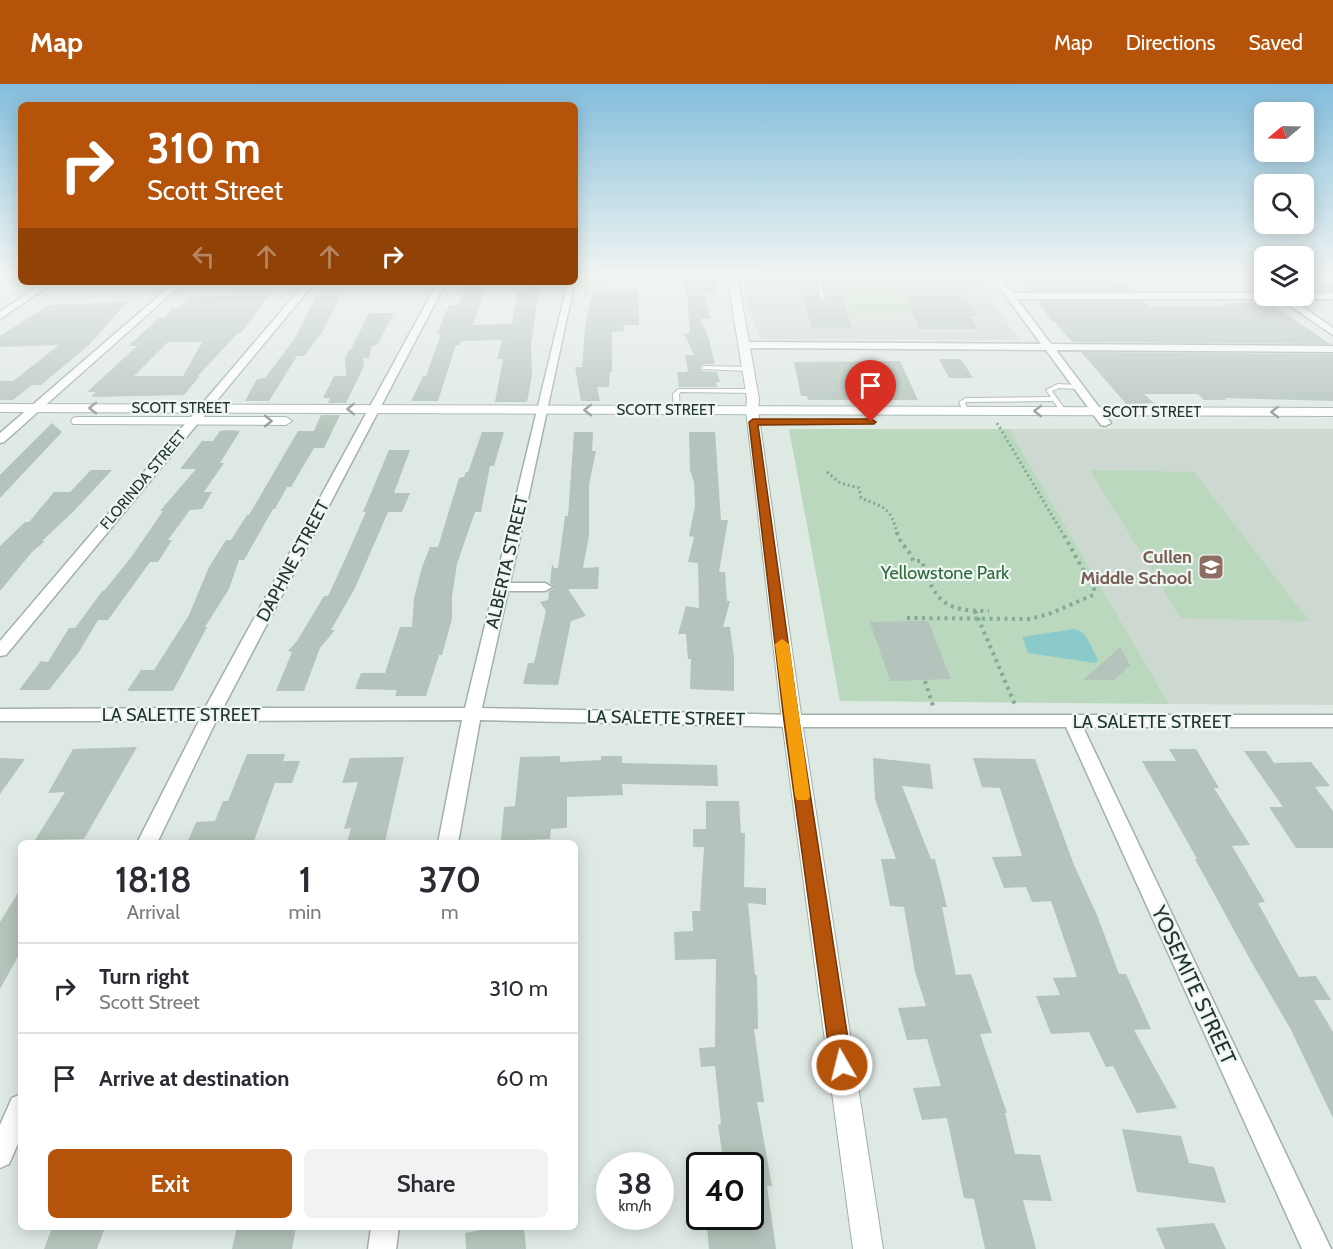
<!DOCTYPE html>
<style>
body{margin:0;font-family:Cabin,sans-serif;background:#f2f2f3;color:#2b2b33;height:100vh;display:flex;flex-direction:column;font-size:22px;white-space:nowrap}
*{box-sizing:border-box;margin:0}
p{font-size:20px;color:#7c7c81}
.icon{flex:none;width:33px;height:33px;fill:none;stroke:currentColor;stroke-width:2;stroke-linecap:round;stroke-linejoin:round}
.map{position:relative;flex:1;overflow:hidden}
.sheet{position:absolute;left:18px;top:756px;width:560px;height:390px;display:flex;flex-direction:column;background:#fff;border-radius:9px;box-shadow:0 3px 15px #0003}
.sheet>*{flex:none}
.guide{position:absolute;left:18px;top:18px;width:560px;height:183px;border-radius:9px;box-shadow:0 3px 15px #0003;background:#b45309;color:#fff;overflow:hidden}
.needle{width:39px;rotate:251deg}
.tools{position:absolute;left:1254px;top:18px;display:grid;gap:12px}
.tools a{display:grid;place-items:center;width:60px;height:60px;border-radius:9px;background:#fff;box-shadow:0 3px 15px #0003;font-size:30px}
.speed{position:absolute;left:596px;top:1068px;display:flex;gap:12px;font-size:30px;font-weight:700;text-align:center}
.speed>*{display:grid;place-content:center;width:78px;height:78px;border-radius:50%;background:#fff;box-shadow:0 3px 15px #0003;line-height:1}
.speed small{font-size:15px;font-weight:400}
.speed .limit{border:3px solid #111;border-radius:9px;background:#fff;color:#111}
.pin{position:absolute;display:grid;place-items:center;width:51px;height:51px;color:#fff;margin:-62px -26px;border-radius:50% 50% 50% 0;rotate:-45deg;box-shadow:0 0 6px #0007}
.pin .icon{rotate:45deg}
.me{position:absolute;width:66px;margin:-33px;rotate:352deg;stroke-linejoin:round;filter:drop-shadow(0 0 4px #0008)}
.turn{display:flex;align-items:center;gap:21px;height:126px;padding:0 30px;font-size:27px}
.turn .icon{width:78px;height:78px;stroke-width:2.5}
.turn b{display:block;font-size:42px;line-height:51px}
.lanes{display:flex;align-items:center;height:57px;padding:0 30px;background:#0003;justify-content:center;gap:30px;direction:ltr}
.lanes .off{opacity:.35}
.eta{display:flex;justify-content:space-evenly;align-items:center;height:102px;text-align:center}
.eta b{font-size:36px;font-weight:600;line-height:42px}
.cta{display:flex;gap:12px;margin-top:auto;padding:12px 30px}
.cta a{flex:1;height:69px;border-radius:9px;background:#b45309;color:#fff;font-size:24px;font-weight:600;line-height:69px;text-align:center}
.cta a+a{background:#f2f2f3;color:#2b2b33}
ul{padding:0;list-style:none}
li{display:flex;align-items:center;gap:18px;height:90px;padding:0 30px;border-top:2px solid #e1e1e2}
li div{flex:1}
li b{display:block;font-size:22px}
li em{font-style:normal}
header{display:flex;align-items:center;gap:36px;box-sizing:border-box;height:84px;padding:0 30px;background:#b45309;color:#fff}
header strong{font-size:28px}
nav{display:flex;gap:33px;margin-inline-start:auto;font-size:21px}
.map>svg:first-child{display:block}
</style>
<header>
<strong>Map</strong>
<nav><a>Map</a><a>Directions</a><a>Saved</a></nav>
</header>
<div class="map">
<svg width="1333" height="1165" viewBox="0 0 1333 1165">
<rect width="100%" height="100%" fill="#dfe9e3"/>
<path fill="#cdd8d1" d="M743,190H974L1019,256L761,255L749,229Z
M1009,345H1333V621L1169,620Z"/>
<path fill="#b9d8bd" d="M839,190H891L912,229H851Z
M789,345H1009L1169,620L840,617Z
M1090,386L1194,388L1309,537L1181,534Z"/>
<path fill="#8bcaca" d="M1074,545C1087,546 1092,565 1098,576L1095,579L1028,569L1022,553Z"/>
<path fill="#b4c3bb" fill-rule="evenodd" d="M585,190H618L595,206H638L639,241H623L624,247L612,248V288H610L609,303H597L600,317H581L575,283H582L585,243L592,209L584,214Z
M680,190H714L716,208L705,209L710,235H700L708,252L715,280H704L699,284L702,287L717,288L720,298H716L717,303H679L677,288H688L685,271H694L684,250L690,249L687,210Z
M796,190H835L852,244H812ZM819,195L822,197L826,217L819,215L814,199Z
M897,190H949L977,232H970L978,245H919Z
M1019,191H1087L1090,194H1111L1117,200H1125L1133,207H1030Z
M1304,197H1333V207L1309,208L1304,203Z
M468,198H480L479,207H484L473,241L512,240L517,207H523L525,201H540L531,260L532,291L527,318H495L503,275H497L502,256L461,257L460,261H456L438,317H411L423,292H426L441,250H437L449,221H458Z
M269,211L241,249H238L198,292H200L184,311L91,313L96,308H87L137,262H128L159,234H164L172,224H178L190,213ZM168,258H202L183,292H134Z
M341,211L321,250L304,272H297L269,317H245L257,295L265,294L295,254L316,212Z
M1037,217H1144L1150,222H1225L1222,220L1268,217L1330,260L1072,258L1054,237H1052Z
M127,218L90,260L41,301H32L13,316H0V297H13L59,261L0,263V252L48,221Z
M369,229H394L377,261L372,262L369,274H363L364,282L346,319H328L330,314H323L334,292H346L345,275L349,265H351Z
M1081,268L1333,270V317L1224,314L1226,316H1204L1198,310H1144L1154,319L1127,321Z
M939,275H961L973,294H949Z
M900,277L918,316H808L807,312H801L794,278Z
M321,331H340L324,364H314L291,403H287L275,425H273L244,476H239L229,505L205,543H207L173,607H127L141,586H154L189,531L209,483L226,456H231L247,431H249L298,347H314Z
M52,339L62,348L0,414V391Z
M229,346L240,347L220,379H224L204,408H212L202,425L190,426L168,456H172L158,478H150L108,536H98L79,568L49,606H19L41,577L48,578L69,544H75L103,506L104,507L132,472L163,427H160L196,385H180L202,357H213L220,347Z
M482,348H504L494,382H490L481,428H475L457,480L452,512V535L442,571H439L426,612H395L397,606L355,605L361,589H385L400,543H412L414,514L422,483L430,463H438L459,394L464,393L466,388H468Z
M574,348H593L592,367H596L589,401V452L583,484L599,483L598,505H568L586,532L571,537L558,601L523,600L528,579H534L546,527L540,518L548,516L549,507L554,504L550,499L552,480L554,484H558L565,432H568Z
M689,348H715L721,436H728L719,488H725L727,517H730L723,543H730L734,574V607L690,605L691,575H688L686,550H678L686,522L699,524L698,479L688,478L694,453L689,452L695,422L694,398L690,386Z
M389,366H410L394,409H410L402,428H388L355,504L331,546H335L320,564L304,607H276L292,568L288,567L297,557L324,512H328L341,484L366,428H363Z
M91,386H112L74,427L42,457H45L32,468L0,507V462L25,438H29L54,408H70Z
M928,537L951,595L890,597L870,538Z
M1120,563L1130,581L1114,596H1083Z
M137,663L84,755L35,756L65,708L48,709L73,665Z
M1169,665H1196L1219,704H1214L1250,761L1232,762L1265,818L1258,819L1299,893L1316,892L1331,916H1314L1333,948V1034L1290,944L1252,879L1195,775H1197L1142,677H1176Z
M1244,667H1266L1274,679L1311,678L1330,702L1315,703L1333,727V764H1296L1269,723H1283Z
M247,670H285L283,677H300L292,699H275L254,757L187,759L196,738L215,737L223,717H228Z
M560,672V678L601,676V672H622V679L717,681L718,702L622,700L623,711L567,713V744L551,745L550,755L501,757L504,723L515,722L520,673Z
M404,673L385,758L347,759L351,744L344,745L358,698L342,699L350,674Z
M0,674L25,675L0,710Z
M873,674L930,680L933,705L902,702L931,775H935L947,823H942L956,891L971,890L992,949L980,950L1007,1029H1005L1015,1070L1040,1071L1052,1117L1023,1116L1036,1165H985L974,1115L964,1114L947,1034L922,1036L913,1004L941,1002L927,955L907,956L898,924L926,922L915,888L904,823L890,822L881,775H896L875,715Z
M973,674L1035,675L1074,781L1097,831L1119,890H1126L1151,945L1134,946L1177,1024L1137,1029L1113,982L1106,983L1089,948L1051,950L1036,912L1060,911L1053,894L1077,893L1051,817L1032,818L1026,803L1004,804L992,773L1022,772L1000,704L982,703Z
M706,717H739L741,749H745L744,803L766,804V821L748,819L755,891H757L758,945H754L764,1018H757L772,1102H767L776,1165H709L706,1132H750V1082H724L718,1041L721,1040L715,982L701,983L699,964L715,963L716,875L675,876L674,848L693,847L692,827H700L704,763H693V745H706Z
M21,804V867L0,905V838Z
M1122,1045L1181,1052L1189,1079L1214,1083L1226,1119L1137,1108Z
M1214,1139L1226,1165H1165L1156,1144Z
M105,1143L97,1165H44L52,1144Z
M237,1143H296L292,1165H232Z
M493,1143H524L526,1165H466L465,1149Z"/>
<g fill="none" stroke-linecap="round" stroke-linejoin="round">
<g stroke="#a2b0a9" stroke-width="2">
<path id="service" d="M818,197L820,198L825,215L821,214L816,198Z
M704,282L748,283L751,285L748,287L702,285L701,284Z
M1058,300L1078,301L1081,303L1078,305L1059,304L1052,307L1066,327L1063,329L1061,328L1053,317L967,318L965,319L969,327L966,329L963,327L959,318L966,314L1051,313L1046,306Z
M678,305H751L754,307L751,309L681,308L679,310L680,326L677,328L674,326L673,310Z"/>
</g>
<g stroke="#a2b0a9" stroke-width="3">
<path id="minor" d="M990,190H998L1013,209H1264V212L1333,209V215H1292L1333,244V251L1280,215H1017L1051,260L1333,262V268L1056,266L1111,339L1105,342L1101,341L1046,266L744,264L739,261L744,258L1041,260Z
M1249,190H1258L1264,194V200Z
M575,196L510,499H545L552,503L545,507H508L482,624L792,631H1333V643H1083L1331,1165H1302L1066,643H792L480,636L458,759H438L462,636L216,637L157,759H137L199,637H0V625L205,624L438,198H446L223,624H465L568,198Z
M44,198H54L0,235V228Z
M175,198H184L4,358L0,359V349Z
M306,198H315L6,571L0,572V557Z
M21,1010V1053L9,1080L0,1084V1041L12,1014Z
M371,1143H399L396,1165H368Z"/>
</g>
<g stroke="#a2b0a9" stroke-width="2">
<path id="tertiary" d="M727,190H737L759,315L758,326L802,637L883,1165H853L782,637L746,326L747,315Z"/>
</g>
<g stroke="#9fb3a9" stroke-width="2">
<path id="secondary" d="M0,320L1333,324V332L0,328Z
M77,333H286L292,337L286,341L73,340L71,337L73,334Z"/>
</g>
<path stroke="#82aa97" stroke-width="3" stroke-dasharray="2 3" stroke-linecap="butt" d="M997,339L1063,450
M827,388L840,399L859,404L861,414C885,424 891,423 897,450"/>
<path stroke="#82aa97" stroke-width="4" stroke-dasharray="3 4.5" stroke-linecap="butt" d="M897,448C899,460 910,465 913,477H922C935,519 945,527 989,527
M975,527L1016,623
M907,534L1029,535L1049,530L1093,511L1094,505L1062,448
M925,597L933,622"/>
<use href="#service" fill="#fff" fill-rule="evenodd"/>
<use href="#minor" fill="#fff" fill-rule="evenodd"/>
<use href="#tertiary" fill="#fff" fill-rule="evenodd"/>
<use href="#secondary" fill="#fff" fill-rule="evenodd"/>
</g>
<defs><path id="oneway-chevron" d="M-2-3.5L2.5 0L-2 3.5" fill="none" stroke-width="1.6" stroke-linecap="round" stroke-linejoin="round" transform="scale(1.5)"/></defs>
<g stroke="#909b96">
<use href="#oneway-chevron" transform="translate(93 324) rotate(180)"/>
<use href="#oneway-chevron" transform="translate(351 325) rotate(-180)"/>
<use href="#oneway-chevron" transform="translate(588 326) rotate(-180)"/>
<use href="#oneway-chevron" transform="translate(1038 327) rotate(-180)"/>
<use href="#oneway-chevron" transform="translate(1275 328) rotate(-180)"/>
<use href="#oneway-chevron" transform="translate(268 337)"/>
</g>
<linearGradient id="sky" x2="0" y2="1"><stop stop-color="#83bddc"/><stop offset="0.54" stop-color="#f1f5f2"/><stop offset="1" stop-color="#f1f5f2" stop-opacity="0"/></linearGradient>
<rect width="1333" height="353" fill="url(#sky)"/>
<path fill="#b45309" stroke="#753606" stroke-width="1.5" d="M871,335L876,338L874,340L758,341L799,637L852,981L849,988L842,991L834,988L831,981L784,637L749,338L753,335Z"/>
<path fill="#f59e0b" d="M782,555L789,560L810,712L808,716H797L795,712L775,560Z"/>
<defs>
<g id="school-square" transform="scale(1.35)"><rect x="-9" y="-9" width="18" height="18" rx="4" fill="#8d6e63" stroke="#eff6f1"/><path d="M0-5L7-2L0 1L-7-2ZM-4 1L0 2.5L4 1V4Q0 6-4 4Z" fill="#fff"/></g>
</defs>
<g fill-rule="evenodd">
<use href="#school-square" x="1211" y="483"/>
</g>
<g text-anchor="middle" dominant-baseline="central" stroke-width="4.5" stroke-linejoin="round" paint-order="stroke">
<g font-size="15" fill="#21372e" stroke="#eff6f1">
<text x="181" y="324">SCOTT STREET</text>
<text x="666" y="326">SCOTT STREET</text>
<text x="1152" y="328">SCOTT STREET</text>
<text transform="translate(143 396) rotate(-50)">FLORINDA STREET</text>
</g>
<g font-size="18" font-weight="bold" fill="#785e54" stroke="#eff6f1" text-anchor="end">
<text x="1192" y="473">Cullen<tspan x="1192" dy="21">Middle School</tspan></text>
</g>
<g font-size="18" fill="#21372e" stroke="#eff6f1">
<text transform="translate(293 477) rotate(-62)">DAPHNE STREET</text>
<text transform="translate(507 478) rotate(-77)">ALBERTA STREET</text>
<text x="181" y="631">LA SALETTE STREET</text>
<text transform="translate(666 634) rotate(1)">LA SALETTE STREET</text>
<text x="1152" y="638">LA SALETTE STREET</text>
</g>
<g font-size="18" fill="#2f6a3d" stroke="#eff6f1">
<text x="945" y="489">Yellowstone Park</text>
</g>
<g font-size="21" fill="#21372e" stroke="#eff6f1">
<text transform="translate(1194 901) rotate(65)">YOSEMITE STREET</text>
</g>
</g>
</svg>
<div class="tools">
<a><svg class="needle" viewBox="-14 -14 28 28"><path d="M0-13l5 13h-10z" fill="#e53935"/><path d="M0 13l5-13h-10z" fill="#7c7c81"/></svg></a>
<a><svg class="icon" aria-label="search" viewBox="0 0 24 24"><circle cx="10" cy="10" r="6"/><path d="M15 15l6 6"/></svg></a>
<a><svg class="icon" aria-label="layers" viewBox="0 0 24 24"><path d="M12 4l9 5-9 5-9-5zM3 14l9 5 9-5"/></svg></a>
</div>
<div class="speed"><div>38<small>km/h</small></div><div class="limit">40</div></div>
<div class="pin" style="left:871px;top:338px;background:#d93025"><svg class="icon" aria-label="arrive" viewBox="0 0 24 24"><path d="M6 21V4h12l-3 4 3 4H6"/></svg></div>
<svg class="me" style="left:842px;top:981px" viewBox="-20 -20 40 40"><circle r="17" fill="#b45309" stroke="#fff" stroke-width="3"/><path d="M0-11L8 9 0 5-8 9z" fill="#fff"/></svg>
<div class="guide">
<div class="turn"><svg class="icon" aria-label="right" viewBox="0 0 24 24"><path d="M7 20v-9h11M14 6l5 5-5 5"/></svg><div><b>310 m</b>Scott Street</div></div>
<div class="lanes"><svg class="icon off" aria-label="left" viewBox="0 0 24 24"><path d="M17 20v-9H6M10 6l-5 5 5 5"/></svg><svg class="icon off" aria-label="ahead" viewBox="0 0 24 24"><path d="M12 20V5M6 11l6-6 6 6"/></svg><svg class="icon off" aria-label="ahead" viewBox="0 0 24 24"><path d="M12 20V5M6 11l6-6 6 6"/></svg><svg class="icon" aria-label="right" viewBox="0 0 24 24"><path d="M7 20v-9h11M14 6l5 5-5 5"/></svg></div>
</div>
<section class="sheet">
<div class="eta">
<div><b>18:18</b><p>Arrival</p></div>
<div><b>1</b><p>min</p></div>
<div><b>370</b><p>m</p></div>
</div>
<ul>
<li><svg class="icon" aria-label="right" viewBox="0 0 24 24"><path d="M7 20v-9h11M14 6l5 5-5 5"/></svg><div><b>Turn right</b><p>Scott Street</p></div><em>310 m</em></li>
<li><svg class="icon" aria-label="arrive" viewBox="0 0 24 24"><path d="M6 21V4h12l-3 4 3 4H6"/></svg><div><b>Arrive at destination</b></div><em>60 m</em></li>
</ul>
<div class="cta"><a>Exit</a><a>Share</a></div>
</section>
</div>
